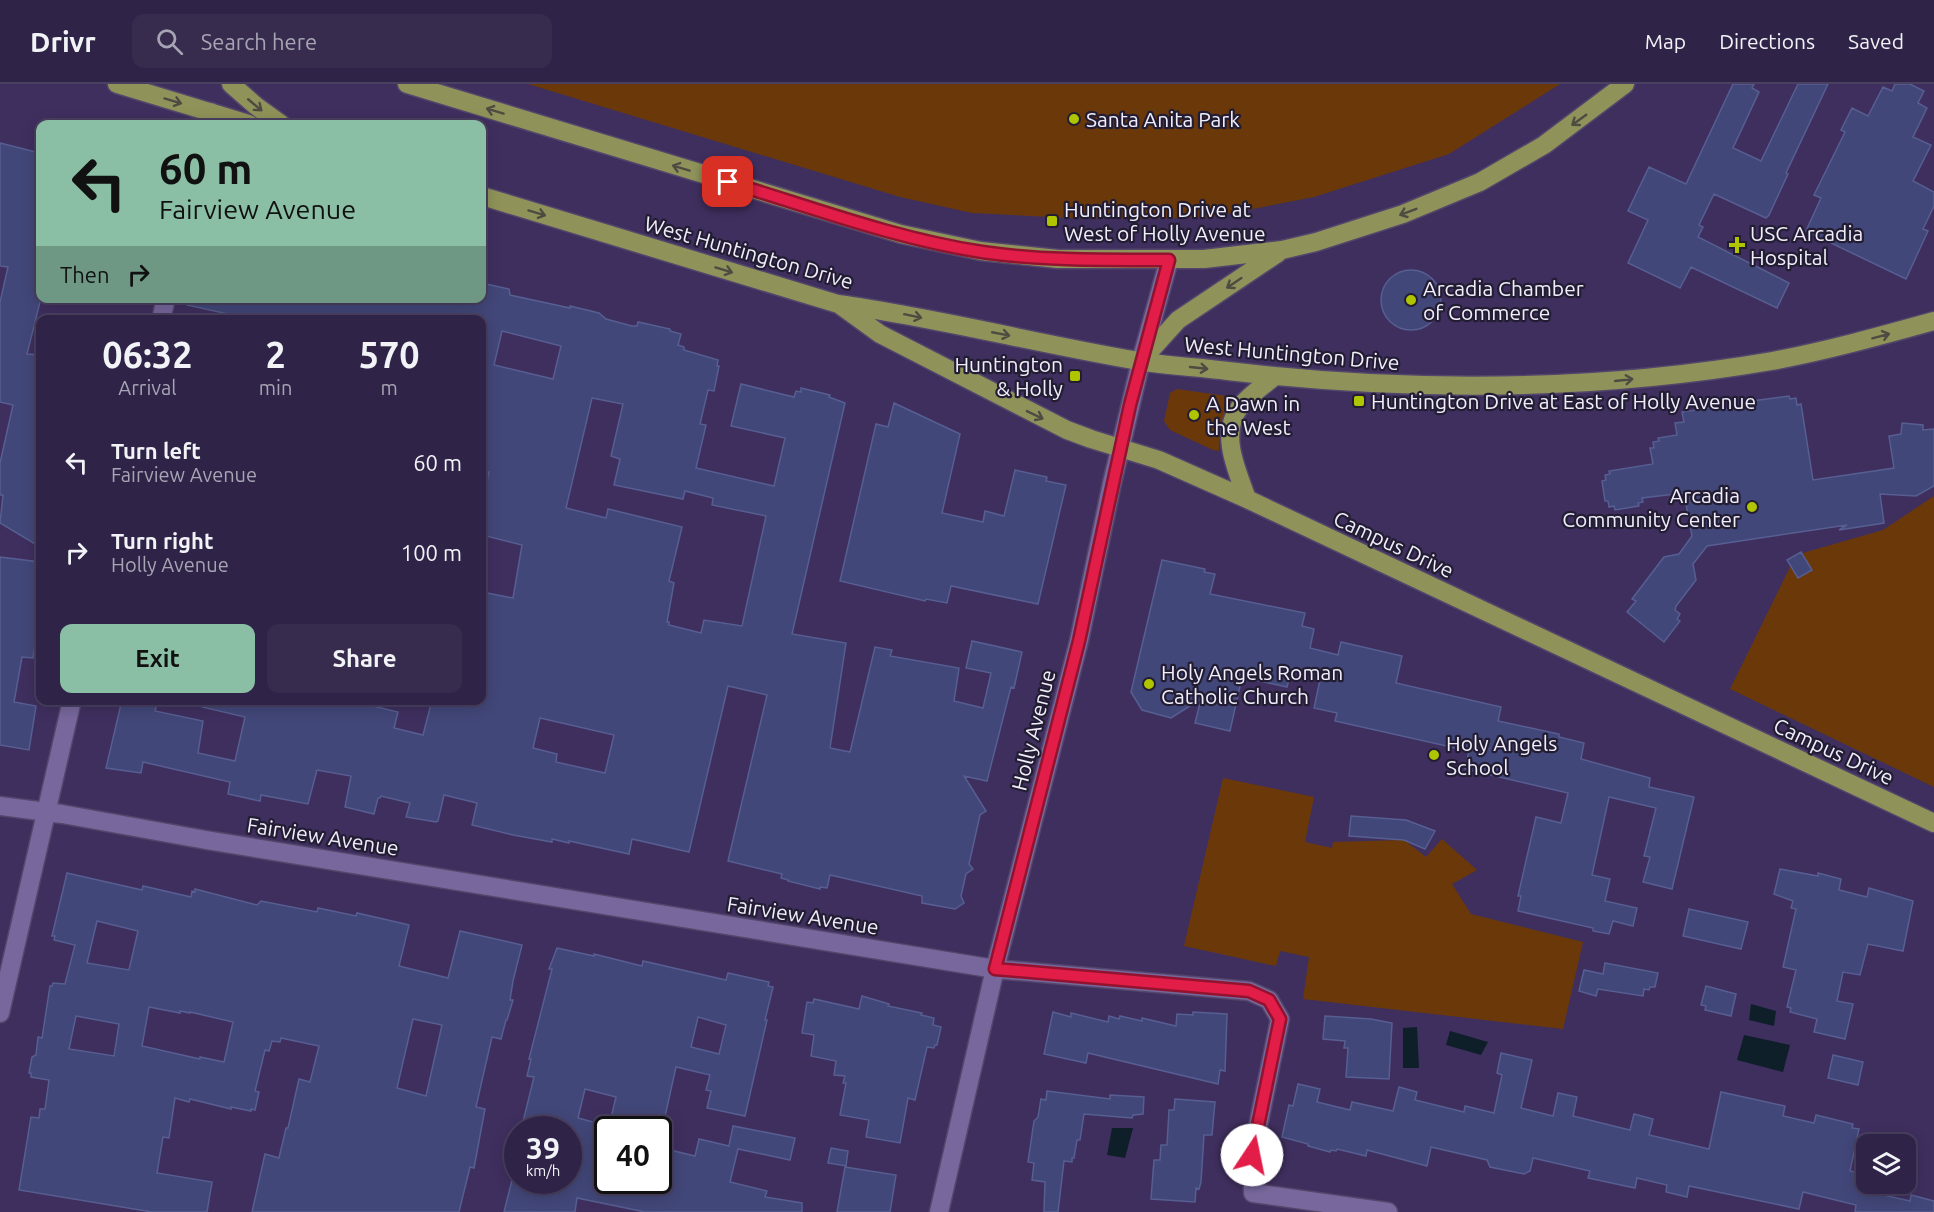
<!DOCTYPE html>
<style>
body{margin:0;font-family:Ubuntu,sans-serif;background:#372b4e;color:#f1f3f6;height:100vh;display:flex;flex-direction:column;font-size:22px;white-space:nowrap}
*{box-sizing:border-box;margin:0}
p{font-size:20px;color:#a7a4b4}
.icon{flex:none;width:33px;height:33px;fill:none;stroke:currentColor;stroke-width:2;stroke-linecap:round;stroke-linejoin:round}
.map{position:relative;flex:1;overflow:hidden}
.drawer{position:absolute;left:36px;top:231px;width:450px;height:390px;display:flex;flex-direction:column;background:#2f2347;border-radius:12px;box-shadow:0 3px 15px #0003,0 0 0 2px #4a4060}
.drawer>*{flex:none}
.banner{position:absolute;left:36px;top:36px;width:450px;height:183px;border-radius:12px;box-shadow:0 3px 15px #0003,0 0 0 2px #4a4060;background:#8abfa5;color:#111;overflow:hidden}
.fabs{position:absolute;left:1856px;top:1050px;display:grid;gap:12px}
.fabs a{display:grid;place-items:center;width:60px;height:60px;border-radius:12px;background:#2f2347;box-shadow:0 3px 15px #0003,0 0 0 2px #4a4060;font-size:30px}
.speed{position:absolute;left:504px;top:1032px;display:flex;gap:12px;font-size:30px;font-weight:700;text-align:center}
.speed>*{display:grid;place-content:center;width:78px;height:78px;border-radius:50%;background:#2f2347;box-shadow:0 3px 15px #0003,0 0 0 2px #4a4060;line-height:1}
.speed small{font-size:15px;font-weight:400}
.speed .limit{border:3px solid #111;border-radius:9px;background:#fff;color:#111}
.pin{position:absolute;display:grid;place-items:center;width:51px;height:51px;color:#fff;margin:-26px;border-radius:12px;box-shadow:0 3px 9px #0006}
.me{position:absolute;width:66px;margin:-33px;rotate:11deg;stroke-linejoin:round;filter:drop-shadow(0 0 4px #0008)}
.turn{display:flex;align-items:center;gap:21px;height:126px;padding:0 24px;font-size:27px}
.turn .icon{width:78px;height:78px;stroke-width:2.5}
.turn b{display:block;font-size:42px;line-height:51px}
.then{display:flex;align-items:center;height:57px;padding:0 24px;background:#0003;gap:12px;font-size:22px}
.eta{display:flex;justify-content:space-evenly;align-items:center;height:102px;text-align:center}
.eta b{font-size:36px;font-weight:600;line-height:42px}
.action{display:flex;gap:12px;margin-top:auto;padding:12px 24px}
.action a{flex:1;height:69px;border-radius:12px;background:#8abfa5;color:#111;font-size:24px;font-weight:600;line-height:69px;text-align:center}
.action a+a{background:#372b4e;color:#f1f3f6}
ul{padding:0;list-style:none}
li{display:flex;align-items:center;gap:18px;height:90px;padding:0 24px}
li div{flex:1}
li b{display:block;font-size:22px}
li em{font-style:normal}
header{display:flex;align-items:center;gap:36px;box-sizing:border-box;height:84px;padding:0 30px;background:#2f2347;border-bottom:2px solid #4a4060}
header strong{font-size:28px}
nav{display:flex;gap:33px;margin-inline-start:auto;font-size:21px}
.search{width:420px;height:54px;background:#372b4e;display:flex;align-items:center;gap:15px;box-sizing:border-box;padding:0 21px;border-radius:12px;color:#a7a4b4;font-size:22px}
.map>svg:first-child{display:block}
</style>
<header>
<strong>Drivr</strong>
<div class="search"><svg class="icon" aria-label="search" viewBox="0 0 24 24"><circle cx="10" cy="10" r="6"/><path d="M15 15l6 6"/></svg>Search here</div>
<nav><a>Map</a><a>Directions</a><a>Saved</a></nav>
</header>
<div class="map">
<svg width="1934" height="1128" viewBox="0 0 1934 1128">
<rect width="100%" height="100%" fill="#3f2f5f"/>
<path fill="#6b3909" d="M528,0H1560L1449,70L1314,113L1211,133L1136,135L1069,134L972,129L900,113Z
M1177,305L1234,313C1223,332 1218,346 1219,367L1213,366L1170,346L1164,337L1170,309Z
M1934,412V703L1730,605L1796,471L1883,446Z
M1223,694L1314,713L1305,758L1332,764L1333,758L1404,756L1426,773L1442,755L1477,786L1452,800L1471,830L1583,858L1563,945L1303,915L1309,873L1280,867L1276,882L1184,862Z"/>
<path fill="#0e1f29" d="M1751,920L1776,927L1774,942L1749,936Z
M1417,943L1419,984H1403V944Z
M1450,947L1488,958L1481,971L1446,961Z
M1744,951L1790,961L1783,988L1737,976Z
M1112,1044H1133L1125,1074L1107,1071Z"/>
<path fill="#424779" stroke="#575e91" stroke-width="1.5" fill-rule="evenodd" d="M1733,0H1754L1752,4L1759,8L1733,64L1761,77L1798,0H1828L1786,89L1788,90L1769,131L1766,134L1714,110L1699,141L1703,143L1698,153L1789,199L1777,224L1691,183L1680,204L1628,179L1648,136L1628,127L1649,83L1686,100Z
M1895,0H1910L1924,7L1918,19L1927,24L1913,53L1931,61L1913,97L1934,108V122L1923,145L1928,147L1906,195L1806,147L1821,114L1814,111L1845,48L1841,46L1852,24L1868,32L1883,3L1892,7Z
M0,59L40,69V218L27,270L40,271V372L37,388H40V463L0,439L3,411H0V379L13,321L0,318V218L8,183L0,182Z
M1381 216a30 30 0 1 1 60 0a30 30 0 1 1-60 0Z
M482,199L509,205L510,211L570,224V222L599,229L606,235L632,242H637L638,238L670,245V247L681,250L678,261L684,263V266L718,276L717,282H719L714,307L708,306L700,340L706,341L696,384L774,402L785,354L731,342L741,300L794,313L796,307L801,308V304L830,311L829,313L845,319L792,550L846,559L830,664L850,668L875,563L892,566L890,572L959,584L954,617L983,624L991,589L966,584L972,557L1022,568L1014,604L1011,603L987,697L964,692L986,727L980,731L969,780L973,785L966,790L961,812L964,819L955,825L922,819V812L830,791L827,804L820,803V805L788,797V796L781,794L782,790L728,777L767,611L728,602L689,768L632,755L629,770L569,757V759L552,755V758L513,751L472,741L477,719L444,711L438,737L436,738L406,733L410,719L381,712L380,714H378L374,730L345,723L351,692L317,686L308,720L261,711L260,717L228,710L230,698L143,678L141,689L106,684L122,616H158L155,627L203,637L198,669L235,677L245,633L202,623V616H348L398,628L394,644L423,651L432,616H482V508L513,514L522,461L482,451V422L489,388H482V236H230L231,233H227L228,230L187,221L188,214H482ZM502,247L561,262L553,295L494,281ZM592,314L623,320L611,372L620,375L614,401L683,415L685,407L713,414L712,421L766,432L742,542L704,536L701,549L669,541V538H667L674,499L669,497L682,443L608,425L606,434L566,424ZM540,634L614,651L605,689L556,678L557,670L533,664Z
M1789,312L1790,315L1796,314L1797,321L1801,320L1813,396L1894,384L1889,352L1901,350L1902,339L1923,341V346L1934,345V402L1916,412L1880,410L1884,439L1839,446L1847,441L1707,462L1693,480L1696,496L1676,522L1675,526L1680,530L1677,535L1680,537L1664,558L1627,528L1636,517L1632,515L1664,473L1679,470L1692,452L1684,409L1642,414L1643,418L1638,419L1639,422L1615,426L1614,422L1609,423L1608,417H1605L1602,397L1606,396L1605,391L1610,390L1609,387L1653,380L1650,364H1654L1653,358L1659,357L1658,354L1677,351L1675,339L1684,338L1682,328L1721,322V326L1752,321V317Z
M894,319L960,350L942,429L983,438L985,427L1004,432L1015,386L1047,393L1046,397L1066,401L1038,520L951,502L947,519L926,515L925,517L840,497L876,340L888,343Z
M1801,468L1812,486L1798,494L1787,476Z
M0,473L40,478V527L33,574L22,573L14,618L36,622L29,666L0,661Z
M1162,476L1205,485L1204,488L1215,490L1210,510L1305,529L1302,542L1314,545L1310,564L1338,571L1341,558L1402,572L1396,599L1501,623L1498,637L1559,650V653L1584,659L1581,675L1650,694L1649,703L1694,713L1672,805L1643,798L1650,773L1644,772L1656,724L1609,713L1592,791L1610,795L1605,817L1637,824L1633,842L1613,837L1609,850L1593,847V844L1518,827L1521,812H1518L1536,733L1561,739L1568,709L1465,685L1469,667L1335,637L1337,629L1314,624L1321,591L1292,584L1287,603L1242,593L1230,647L1195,639L1201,615L1171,634L1142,626L1131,608Z
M1351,732L1406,736L1435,747L1425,765L1404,756L1349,752Z
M1780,785L1818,792V789L1841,795L1839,806L1867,813L1869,804L1913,817L1903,867L1868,860L1860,891L1843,888L1837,917L1853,920L1845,955L1814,948L1817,935L1790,928L1791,924L1787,923L1796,886L1783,883L1796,825L1791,824L1793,817L1774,810Z
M67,789L142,806L143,802L191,813L192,807L195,808V805L257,821L261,817L317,828L318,824L356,832L357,829L405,840L409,841L399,882L448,894L460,847L522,861L513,897L510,916H513L507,936H506L501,955L492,953L483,992L476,1023L485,1025L474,1084L470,1083L459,1128H252L265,1070L279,1074L286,1044H288L299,995L310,998L319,962L281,954L280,958L272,957L269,967L265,966L255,1007L259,1008L255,1026L251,1025V1027L231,1023V1025L190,1015L189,1018L175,1014L169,1054L163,1053L157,1089L212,1098L207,1128H152L19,1106L31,1033L39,1034L40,1025H45L49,996L31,993V989H29L32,973L36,971L38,953L42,954L50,902H52L53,899L65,900L75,861L54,856L55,852H52ZM97,837L138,847L129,886L87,879ZM149,923L180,929V927L190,929V928L233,938L224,978L200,973V975L142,962ZM76,932L119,940L114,972L69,965ZM413,935L442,941L426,1012L397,1004Z
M1689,825L1748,838L1741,865L1683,852Z
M557,864L594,872V870L642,882L643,877L726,896L728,889L769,898L768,902L773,903L765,936H767L745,1032L707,1024L711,1007L706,1006L710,991L676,983L662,1046H608L616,1013L585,1005L578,1034L608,1042V1096H658V1063L695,1072L699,1055L729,1062L733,1042L795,1054L790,1076L738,1065L730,1098L767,1107L765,1113L802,1119V1128H645L577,1114L575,1128H504L512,1096H568V1046H521L534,993L527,992L531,975H529L552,885H549ZM698,933L726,941L719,970L691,963Z
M1605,879L1658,889L1655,903H1650L1649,906L1644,905L1643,912L1598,905L1596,912L1579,907L1584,886L1603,890Z
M1706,902L1736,910L1731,932L1705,926L1706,922L1701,921Z
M862,912L889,920L888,922L922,929L921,931L934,934L933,941L941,943L937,961H935L934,964L927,963L915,1016L908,1014L900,1059L866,1053L869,1036L840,1031L846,999H843L845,992L834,991L836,977L811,972L814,951L802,949L807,918L813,919L814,915L859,925Z
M1053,928L1071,933V929L1108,938L1109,932L1119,935L1120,932L1142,937V934L1176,942L1177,930L1193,931V928L1227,930L1225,987L1220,986L1218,1000L1088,969L1086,979L1044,970Z
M1325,932L1371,935L1392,939L1389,995L1346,993L1348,964H1344L1345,957L1323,955Z
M1501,969L1532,976L1521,1024L1553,1032L1558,1009L1577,1013L1573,1032L1630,1046L1634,1030L1653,1035L1649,1051L1709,1065L1721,1008L1785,1022L1783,1032L1814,1039L1816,1031L1853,1040L1852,1044L1859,1045L1850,1087L1866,1090V1100H1882L1879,1110L1910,1117L1911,1111L1934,1117V1128H1855L1856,1121L1803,1108L1799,1125L1689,1102L1687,1113L1666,1108L1667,1101L1637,1094L1635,1104L1588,1094L1590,1087L1533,1074L1530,1087L1524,1090L1490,1083L1487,1076L1431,1063L1427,1082L1367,1066L1366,1072L1337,1065L1336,1067L1331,1066L1330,1068L1308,1062V1060L1282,1053L1289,1021L1293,1022L1298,1000L1320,1005L1317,1018L1350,1026L1352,1018L1393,1027L1399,1003L1417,1008L1415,1016L1464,1028L1465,1022L1494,1029L1502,991L1497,989Z
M1833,971L1863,978L1858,1001L1828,994Z
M1047,1007L1110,1015V1011L1144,1013L1143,1030L1133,1031L1132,1034L1084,1030L1080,1056H1077L1074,1074H1072V1078L1064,1077L1058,1128H1044L1045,1098L1032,1096L1034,1079L1028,1078L1034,1037L1038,1033L1041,1015L1046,1016Z
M1175,1015L1215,1018L1212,1051H1204L1201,1098L1199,1105L1196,1104L1195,1118L1151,1115L1154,1076H1160L1161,1061H1167L1169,1026H1174Z
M831,1064L848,1067L846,1082L828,1079Z
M845,1083L896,1091L890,1128H837Z"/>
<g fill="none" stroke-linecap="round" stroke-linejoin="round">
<g stroke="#53466b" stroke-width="21">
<path id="minor" d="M207,40L211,28
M161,236L166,214
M0,722L62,730L206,756L995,885L1249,907L1269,916L1280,935L1252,1071L1253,1109L1388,1128
M0,929L72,616
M939,1128L995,885L1079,557L1112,399L1141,277L1169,176"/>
</g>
<g stroke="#53466b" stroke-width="21">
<path id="major" d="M117,0L249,40
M231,0L256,22L281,40
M407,0L901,150L981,167L1058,175H1204L1282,166L1316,158L1403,130L1480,98L1544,61L1625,0
M482,112L838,220C939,234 1038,260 1139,277C1168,282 1198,283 1228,287C1408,308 1592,308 1772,277C1826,267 1880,252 1934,237
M840,221L880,250L1067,346L1091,355L1159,376L1247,415L1934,739
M1141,277L1178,236L1278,169
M1247,415C1238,388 1219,351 1239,324C1248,312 1263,302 1275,292"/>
</g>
<use href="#minor" stroke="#77679c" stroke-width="18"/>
<use href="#major" stroke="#8f9359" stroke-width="18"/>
</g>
<defs><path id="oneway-shaft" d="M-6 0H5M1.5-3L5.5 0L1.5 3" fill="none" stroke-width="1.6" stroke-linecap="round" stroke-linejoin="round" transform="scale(1.5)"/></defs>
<g stroke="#4e4c42">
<use href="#oneway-shaft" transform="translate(173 17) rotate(17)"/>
<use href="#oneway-shaft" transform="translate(255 21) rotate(40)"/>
<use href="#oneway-shaft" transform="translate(495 27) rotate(-163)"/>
<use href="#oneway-shaft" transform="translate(1579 36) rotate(144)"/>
<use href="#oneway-shaft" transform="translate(681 84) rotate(-163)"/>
<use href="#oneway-shaft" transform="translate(1408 128) rotate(159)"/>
<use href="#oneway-shaft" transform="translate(537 129) rotate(17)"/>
<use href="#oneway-shaft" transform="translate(724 186) rotate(17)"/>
<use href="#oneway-shaft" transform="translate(1234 199) rotate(146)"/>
<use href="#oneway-shaft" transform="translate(913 232) rotate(12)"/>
<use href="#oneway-shaft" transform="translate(1001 250) rotate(11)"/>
<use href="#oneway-shaft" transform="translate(1881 252) rotate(-15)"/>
<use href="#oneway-shaft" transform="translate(1199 284) rotate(6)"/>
<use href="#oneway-shaft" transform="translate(1624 296) rotate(-6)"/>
<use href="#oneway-shaft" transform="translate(1035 331) rotate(26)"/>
</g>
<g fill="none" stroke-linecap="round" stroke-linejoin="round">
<g stroke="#92132f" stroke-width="15">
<path id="route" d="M728,98C811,123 896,155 982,168C1044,177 1107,176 1169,176L1130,321L1079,557L995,885L1249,907L1269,916L1280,935L1252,1071"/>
</g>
<use href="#route" stroke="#e11d48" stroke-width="10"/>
</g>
<g fill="#b0c502" stroke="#231d33" stroke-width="2">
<circle cx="1074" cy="35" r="6"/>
<rect x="1046" y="131" width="12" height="12" rx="3"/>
<path d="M1734 152h6v6h6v6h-6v6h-6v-6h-6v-6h6z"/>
<circle cx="1411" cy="216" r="6"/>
<rect x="1069" y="286" width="12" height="12" rx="3"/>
<rect x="1353" y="311" width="12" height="12" rx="3"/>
<circle cx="1194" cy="331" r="6"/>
<circle cx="1752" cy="423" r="6"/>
<circle cx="1149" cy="600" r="6"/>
<circle cx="1434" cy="671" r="6"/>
</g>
<g text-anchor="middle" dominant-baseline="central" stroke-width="4.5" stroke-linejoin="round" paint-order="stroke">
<g font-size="21" fill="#f1eefb" stroke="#231d33" text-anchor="start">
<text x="1086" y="35">Santa Anita Park</text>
<text x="1064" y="125">Huntington Drive at<tspan x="1064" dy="24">West of Holly Avenue</tspan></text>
<text x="1750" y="149">USC Arcadia<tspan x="1750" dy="24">Hospital</tspan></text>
<text x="1423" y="204">Arcadia Chamber<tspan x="1423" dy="24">of Commerce</tspan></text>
<text x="1063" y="280" text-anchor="end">Huntington<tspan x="1063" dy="24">&amp; Holly</tspan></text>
<text x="1371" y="317">Huntington Drive at East of Holly Avenue</text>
<text x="1206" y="319">A Dawn in<tspan x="1206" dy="24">the West</tspan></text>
<text x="1740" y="411" text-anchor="end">Arcadia<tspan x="1740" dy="24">Community Center</tspan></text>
<text x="1161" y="588">Holy Angels Roman<tspan x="1161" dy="24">Catholic Church</tspan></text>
<text x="1446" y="659">Holy Angels<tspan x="1446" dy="24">School</tspan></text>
</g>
<g font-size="21" fill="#f1eefb" stroke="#231d33">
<text transform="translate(749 168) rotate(16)">West Huntington Drive</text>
<text transform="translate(1292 269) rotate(5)">West Huntington Drive</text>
<text transform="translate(1394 460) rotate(25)">Campus Drive</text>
<text transform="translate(1033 646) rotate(-76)">Holly Avenue</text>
<text transform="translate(1834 667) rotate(25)">Campus Drive</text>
<text transform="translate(323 752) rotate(9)">Fairview Avenue</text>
<text transform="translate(803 831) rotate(9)">Fairview Avenue</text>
</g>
</g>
</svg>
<div class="fabs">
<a><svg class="icon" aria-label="layers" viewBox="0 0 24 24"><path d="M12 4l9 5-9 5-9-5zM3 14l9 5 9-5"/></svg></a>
</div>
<div class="speed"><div>39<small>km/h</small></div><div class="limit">40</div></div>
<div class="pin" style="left:728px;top:98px;background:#d93025"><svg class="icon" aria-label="arrive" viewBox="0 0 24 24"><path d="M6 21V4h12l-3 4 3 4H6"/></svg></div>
<svg class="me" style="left:1252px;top:1071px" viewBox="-20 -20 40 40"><circle r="19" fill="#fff"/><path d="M0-13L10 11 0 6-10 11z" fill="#e11d48"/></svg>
<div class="banner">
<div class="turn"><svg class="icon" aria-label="left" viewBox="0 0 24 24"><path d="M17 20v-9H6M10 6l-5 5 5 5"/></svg><div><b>60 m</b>Fairview Avenue</div></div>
<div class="then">Then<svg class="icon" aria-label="right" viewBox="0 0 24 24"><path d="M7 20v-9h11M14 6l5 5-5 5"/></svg></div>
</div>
<section class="drawer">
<div class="eta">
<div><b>06:32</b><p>Arrival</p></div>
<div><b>2</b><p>min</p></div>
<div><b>570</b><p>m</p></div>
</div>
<ul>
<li><svg class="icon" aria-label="left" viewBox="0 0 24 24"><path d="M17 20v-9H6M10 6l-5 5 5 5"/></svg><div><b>Turn left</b><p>Fairview Avenue</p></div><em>60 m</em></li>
<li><svg class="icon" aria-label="right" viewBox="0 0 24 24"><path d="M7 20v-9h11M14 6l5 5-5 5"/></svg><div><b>Turn right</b><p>Holly Avenue</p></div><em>100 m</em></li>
</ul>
<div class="action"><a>Exit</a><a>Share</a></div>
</section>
</div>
